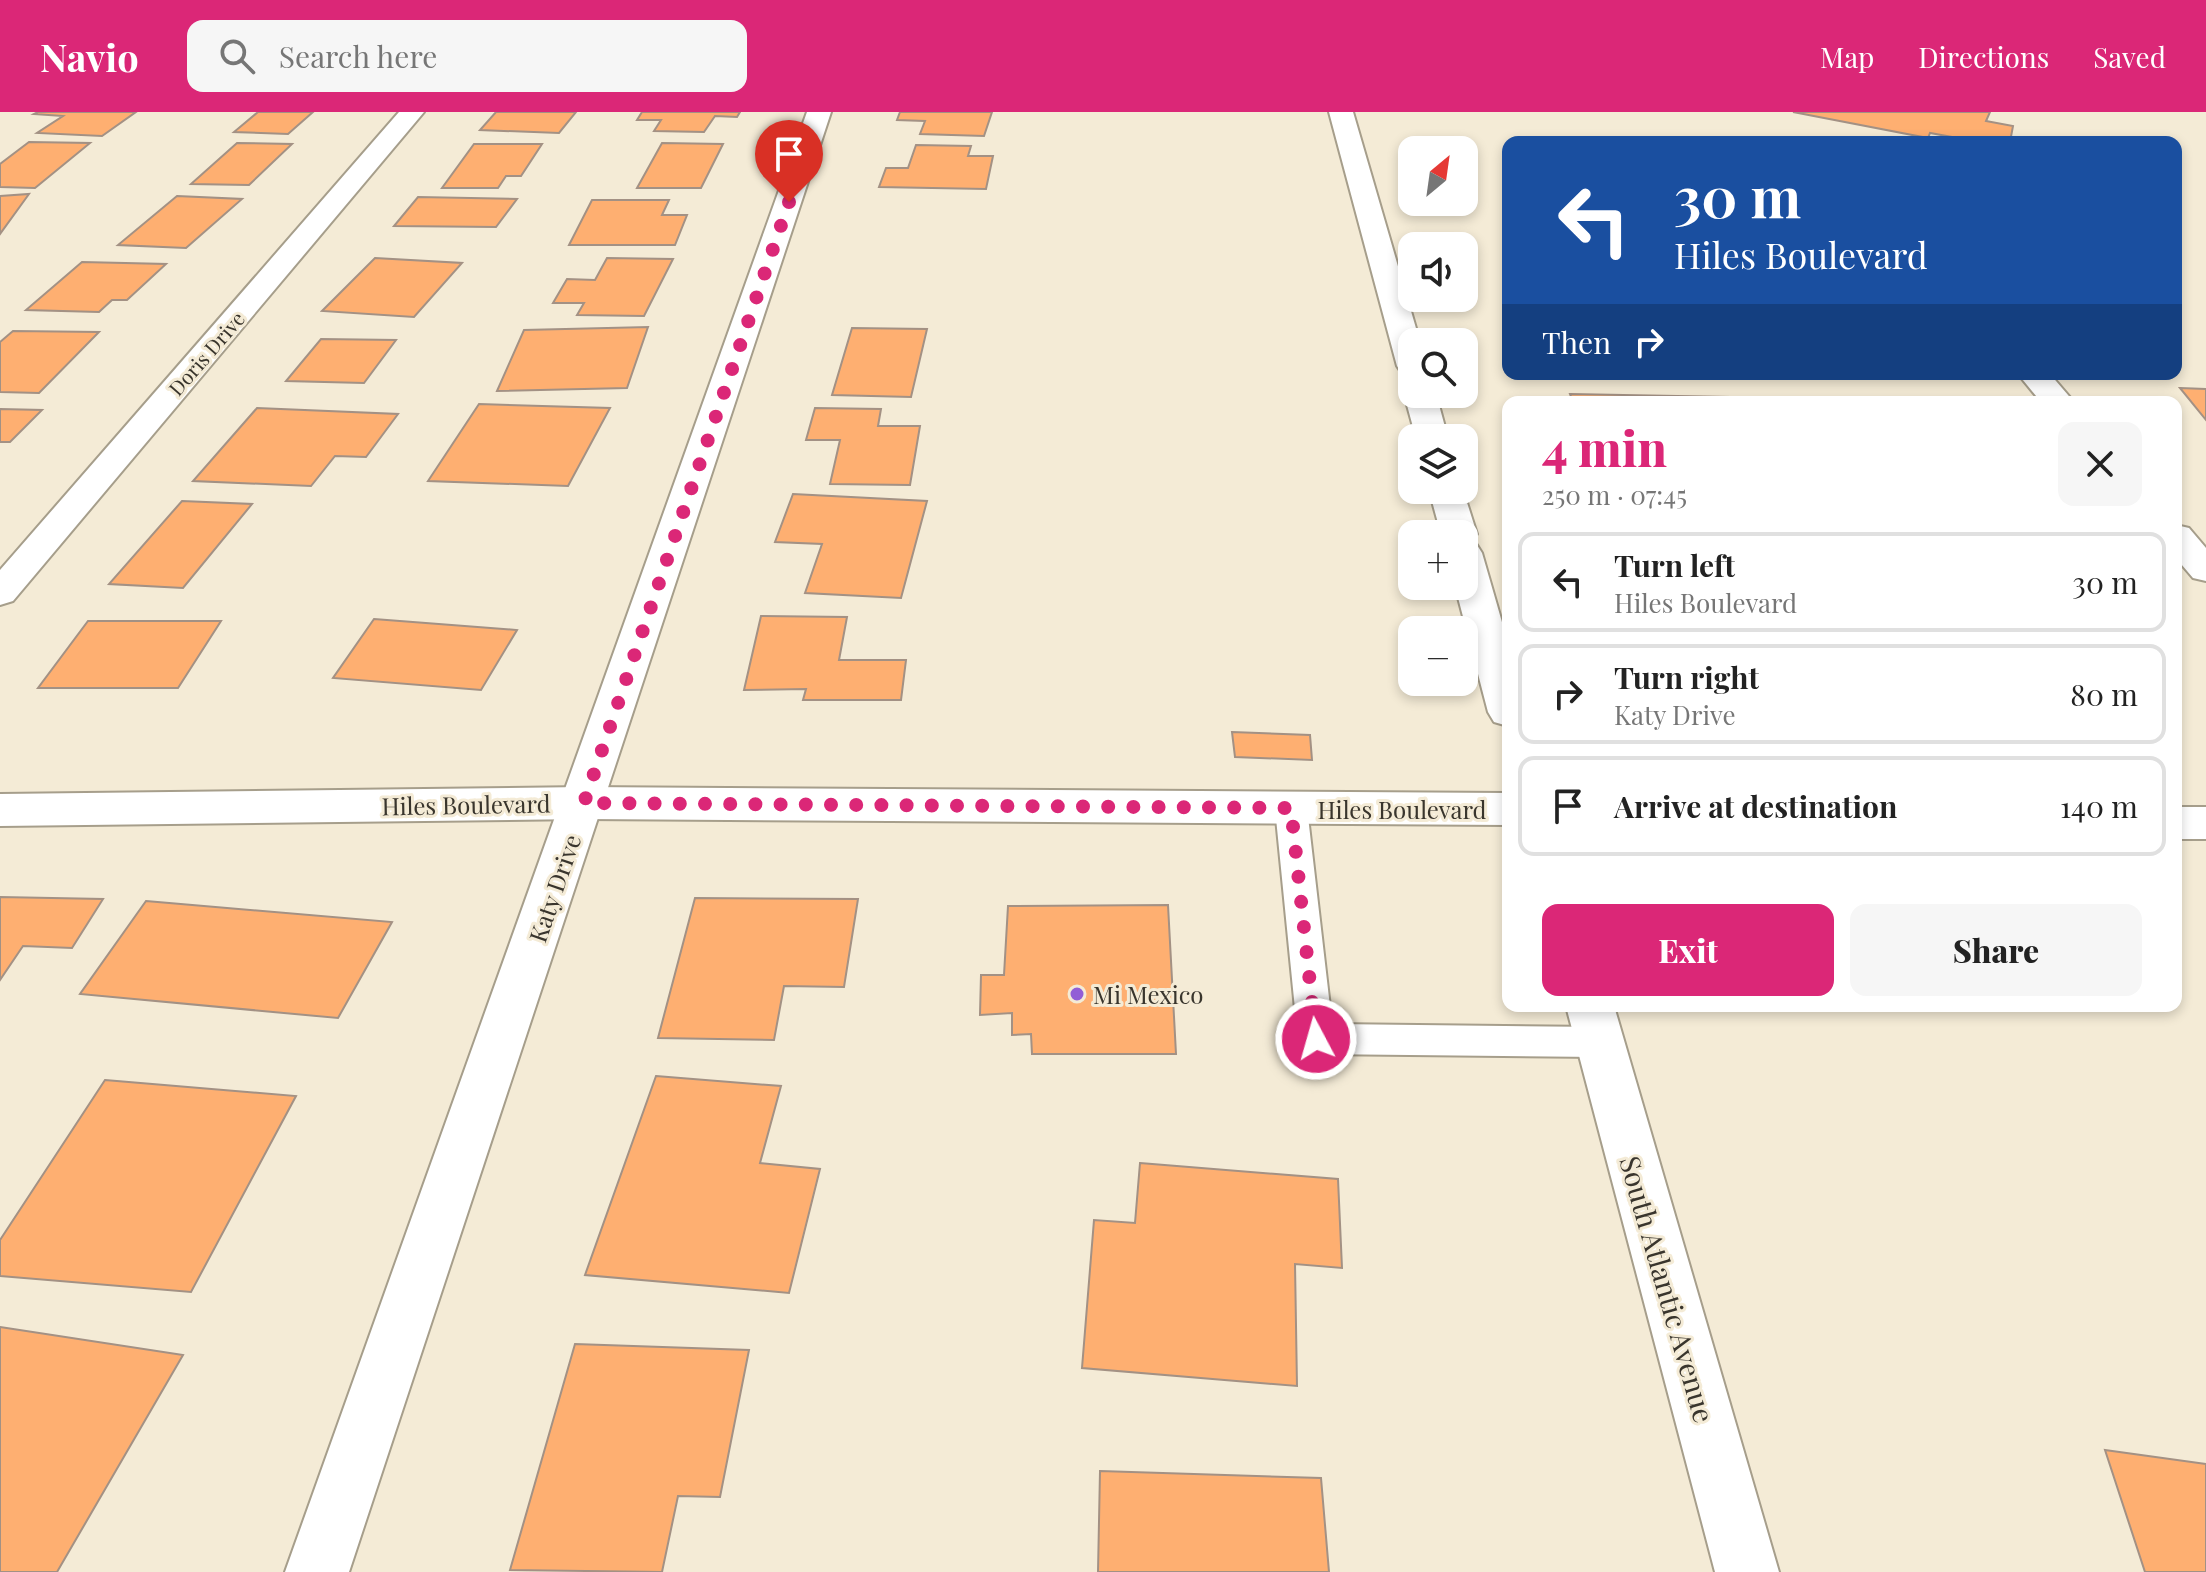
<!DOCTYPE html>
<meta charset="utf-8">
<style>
body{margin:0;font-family:"Playfair Display",serif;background:#f6f6f6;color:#222;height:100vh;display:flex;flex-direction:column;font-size:30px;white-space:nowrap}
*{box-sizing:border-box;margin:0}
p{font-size:26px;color:#767676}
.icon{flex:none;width:44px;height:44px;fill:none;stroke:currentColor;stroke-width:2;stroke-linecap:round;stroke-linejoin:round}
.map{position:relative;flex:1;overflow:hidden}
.details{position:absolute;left:1502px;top:284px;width:680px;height:616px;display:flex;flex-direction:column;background:#fff;border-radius:16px;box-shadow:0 4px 12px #0003}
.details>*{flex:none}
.guide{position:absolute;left:1502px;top:24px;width:680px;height:244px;border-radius:16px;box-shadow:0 4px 12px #0003;background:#1a4fa0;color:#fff;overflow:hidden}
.needle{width:52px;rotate:29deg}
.fabs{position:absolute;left:1398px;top:24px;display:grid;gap:16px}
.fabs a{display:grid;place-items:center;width:80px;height:80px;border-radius:16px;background:#fff;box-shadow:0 4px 12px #0003;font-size:40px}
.pin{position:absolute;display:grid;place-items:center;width:68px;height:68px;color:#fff;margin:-82px -34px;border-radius:50% 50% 50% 0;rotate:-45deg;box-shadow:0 0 8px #0007}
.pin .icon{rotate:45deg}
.me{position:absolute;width:88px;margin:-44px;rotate:354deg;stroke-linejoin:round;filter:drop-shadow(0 0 6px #0008)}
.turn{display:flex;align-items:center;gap:28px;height:168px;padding:0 40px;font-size:36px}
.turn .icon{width:104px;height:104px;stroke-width:2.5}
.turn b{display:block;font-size:56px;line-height:68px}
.then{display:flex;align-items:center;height:76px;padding:0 40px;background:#0003;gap:16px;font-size:30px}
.round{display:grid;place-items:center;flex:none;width:84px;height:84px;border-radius:16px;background:#f6f6f6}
.summary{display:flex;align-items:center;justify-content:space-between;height:136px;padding:0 40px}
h1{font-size:48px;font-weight:800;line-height:60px;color:#db2777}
.button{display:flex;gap:16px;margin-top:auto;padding:16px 40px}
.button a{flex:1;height:92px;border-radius:16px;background:#db2777;color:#fff;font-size:32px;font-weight:800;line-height:92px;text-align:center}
.button a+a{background:#f6f6f6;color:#222}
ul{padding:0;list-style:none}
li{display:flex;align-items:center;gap:24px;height:100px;margin:0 16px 12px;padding:0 24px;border:4px solid #e0e0e0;border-radius:16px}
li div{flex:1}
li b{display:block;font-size:30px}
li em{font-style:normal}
header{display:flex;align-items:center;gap:48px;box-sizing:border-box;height:112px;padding:0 40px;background:#db2777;color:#fff}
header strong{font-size:38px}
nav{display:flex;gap:44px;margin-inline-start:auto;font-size:28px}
.search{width:560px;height:72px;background:#f6f6f6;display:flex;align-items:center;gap:20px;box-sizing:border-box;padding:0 28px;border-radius:16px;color:#767676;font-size:30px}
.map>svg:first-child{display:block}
</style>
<header>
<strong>Navio</strong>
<div class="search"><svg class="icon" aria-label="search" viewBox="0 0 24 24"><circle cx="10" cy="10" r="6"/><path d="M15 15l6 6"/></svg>Search here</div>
<nav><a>Map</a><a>Directions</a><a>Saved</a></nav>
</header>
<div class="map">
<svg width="2206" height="1460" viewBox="0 0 2206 1460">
<rect width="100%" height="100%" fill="#f4ebd6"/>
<path fill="#feaf71" stroke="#a39184" stroke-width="2" d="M38,0H136L102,24L37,21L63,4L34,2Z
M258,0H313L288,22L234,20Z
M496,0H576L559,21L480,18Z
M642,0H740L737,5L715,4L704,20L654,19L661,8H637Z
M900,0H992L984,24L920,22L925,9L897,8Z
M1793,0H1990L1986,9L2013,14L2010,30H1979L1930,21L1928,26Z
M29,30L90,31L35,76L0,75V52Z
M237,31L292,32L249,73L191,72Z
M662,31L723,32L701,76H637Z
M474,32H542L521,64H506L498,76H442Z
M916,33L971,34L968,44H993L986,77L879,75L886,56H908Z
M29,82L0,122V84Z
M177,84L242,87L186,136L118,133Z
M418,85L517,87L496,115L394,114Z
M592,88H669L662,103H687L675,133H569Z
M375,146L462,151L414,205L322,199Z
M607,146L673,147L644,204L577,203L584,191H553L567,167L595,168Z
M82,150L166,152L127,188H112L99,200L26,198Z
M648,215L627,276L497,279L524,218Z
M852,216L927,217L911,285L832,283Z
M13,219L99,220L39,281L0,280V230Z
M321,227L396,228L364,271L286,269Z
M2180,276L2206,277V308Z
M1570,282L1730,285L1732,290H1573Z
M479,292L610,296L568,374L428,369Z
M257,296L398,302L366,345L335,344L311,374L193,369Z
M815,296L881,297L878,314H920L910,373L830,372L840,328H806Z
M0,297L42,298L10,330H0Z
M793,382L927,389L901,486L805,481L822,432L775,430Z
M182,389L252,392L183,476L109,472Z
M761,504L847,505L839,548H906L901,588H803L806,577L744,578Z
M374,507L517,518L481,578L333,566Z
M88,509H221L178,576H38Z
M1232,620L1310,623L1312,648L1235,645Z
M0,785L103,787L72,836L23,834L0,868Z
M695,786L858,787L844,875L784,874L774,928L658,926Z
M146,789L392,810L338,906L80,882Z
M1168,793L1176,942H1032L1031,922L1012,923V901L980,903L981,863H1004L1008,794Z
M656,964L781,974L760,1051L820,1057L789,1181L585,1163Z
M105,968L296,984L191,1180L0,1164V1128Z
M1140,1051L1338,1067L1342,1156L1295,1152L1297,1274L1082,1256L1094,1108L1135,1111Z
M0,1215L183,1243L57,1460H0Z
M575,1232L749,1238L720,1385L678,1384L662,1460L510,1458Z
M2105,1338L2206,1352V1460H2145Z
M1100,1359L1321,1366L1329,1460H1098Z"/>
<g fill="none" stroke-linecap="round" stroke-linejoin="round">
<g stroke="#a69e8b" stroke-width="4">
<path id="lane" d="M1291,684L1302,688L1307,696L1332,912L1599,915L1612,919L1617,930L1612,941L1599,945L1316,942L1303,938L1298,927L1275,696L1280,688Z"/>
</g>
<g stroke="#a69e8b" stroke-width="4">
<path id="street" d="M399,0H424L13,489L0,493V458Z
M807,0H831L349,1460H285Z
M2018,262H2050L2074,290H2041Z
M2176,413L2189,416L2206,436V469L2193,466L2176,446Z
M2176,695H2206V727H2176Z"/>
</g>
<g stroke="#a69e8b" stroke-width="4">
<path id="secondary" d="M1329,0H1353L1420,230H1412V263L1401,260L1397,254Z
M1409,275H1412V282H1436L1448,326H1416L1404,282Z
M1429,378H1463L1477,422L1467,431L1477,433L1482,441L1508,531V614L1494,610L1488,600L1455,474H1464V422H1441Z
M584,675L1508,681V713L584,707L0,714V682Z
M1566,894H1614L1779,1460H1715Z"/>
</g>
<use href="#lane" fill="#fff" fill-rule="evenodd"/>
<use href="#street" fill="#fff" fill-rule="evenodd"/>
<use href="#secondary" fill="#fff" fill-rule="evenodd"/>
</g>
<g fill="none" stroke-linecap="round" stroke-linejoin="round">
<path stroke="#db2777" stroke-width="14" stroke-dasharray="0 25.2" d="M789,90L584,691L1291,696L1316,927"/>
</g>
<circle fill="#925ed6" stroke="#f4ebd6" stroke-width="3" cx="1077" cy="882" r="8"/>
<g text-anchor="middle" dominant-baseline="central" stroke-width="6" stroke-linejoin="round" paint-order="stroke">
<g font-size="20" fill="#39352d" stroke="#f4ebd6">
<text transform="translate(206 241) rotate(-49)">Doris Drive</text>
</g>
<g font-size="24" fill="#39352d" stroke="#f4ebd6">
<text transform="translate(466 692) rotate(-1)">Hiles Boulevard</text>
<text x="1402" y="697">Hiles Boulevard</text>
<text transform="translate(554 776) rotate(-71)">Katy Drive</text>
</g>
<g font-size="24" fill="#39352d" stroke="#f4ebd6" text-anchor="start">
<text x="1093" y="882">Mi Mexico</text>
</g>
<g font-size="28" fill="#39352d" stroke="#f4ebd6">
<text transform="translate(1668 1177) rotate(74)">South Atlantic Avenue</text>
</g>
</g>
</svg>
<div class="fabs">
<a><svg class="needle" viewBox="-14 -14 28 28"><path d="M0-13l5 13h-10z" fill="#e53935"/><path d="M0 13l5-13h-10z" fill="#767676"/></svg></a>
<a><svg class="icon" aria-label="sound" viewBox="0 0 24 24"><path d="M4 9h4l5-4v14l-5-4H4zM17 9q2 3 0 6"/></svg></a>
<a><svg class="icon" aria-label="search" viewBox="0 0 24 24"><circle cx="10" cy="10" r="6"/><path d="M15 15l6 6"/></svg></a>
<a><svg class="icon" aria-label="layers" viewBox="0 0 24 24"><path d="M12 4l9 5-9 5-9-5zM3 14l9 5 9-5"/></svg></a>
<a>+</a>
<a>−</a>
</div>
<div class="pin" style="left:789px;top:90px;background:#d93025"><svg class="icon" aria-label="arrive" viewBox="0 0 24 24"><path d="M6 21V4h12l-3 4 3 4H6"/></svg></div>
<svg class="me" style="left:1316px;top:927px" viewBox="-20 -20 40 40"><circle r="17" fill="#db2777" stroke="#fff" stroke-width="3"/><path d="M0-11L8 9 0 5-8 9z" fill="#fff"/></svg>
<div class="guide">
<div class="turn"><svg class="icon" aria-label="left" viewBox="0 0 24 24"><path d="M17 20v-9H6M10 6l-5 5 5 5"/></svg><div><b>30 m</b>Hiles Boulevard</div></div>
<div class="then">Then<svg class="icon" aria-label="right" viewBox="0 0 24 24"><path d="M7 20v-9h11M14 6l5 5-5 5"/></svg></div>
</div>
<section class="details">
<div class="summary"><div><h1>4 min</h1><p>250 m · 07:45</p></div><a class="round"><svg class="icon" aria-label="close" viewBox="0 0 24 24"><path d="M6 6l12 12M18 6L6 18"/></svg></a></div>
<ul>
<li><svg class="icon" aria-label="left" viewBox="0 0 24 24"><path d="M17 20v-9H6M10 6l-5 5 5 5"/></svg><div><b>Turn left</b><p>Hiles Boulevard</p></div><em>30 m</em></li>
<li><svg class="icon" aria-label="right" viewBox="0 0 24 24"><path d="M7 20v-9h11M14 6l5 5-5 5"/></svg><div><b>Turn right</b><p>Katy Drive</p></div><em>80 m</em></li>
<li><svg class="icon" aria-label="arrive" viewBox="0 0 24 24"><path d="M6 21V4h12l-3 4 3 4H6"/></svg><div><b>Arrive at destination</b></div><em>140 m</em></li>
</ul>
<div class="button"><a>Exit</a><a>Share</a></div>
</section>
</div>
